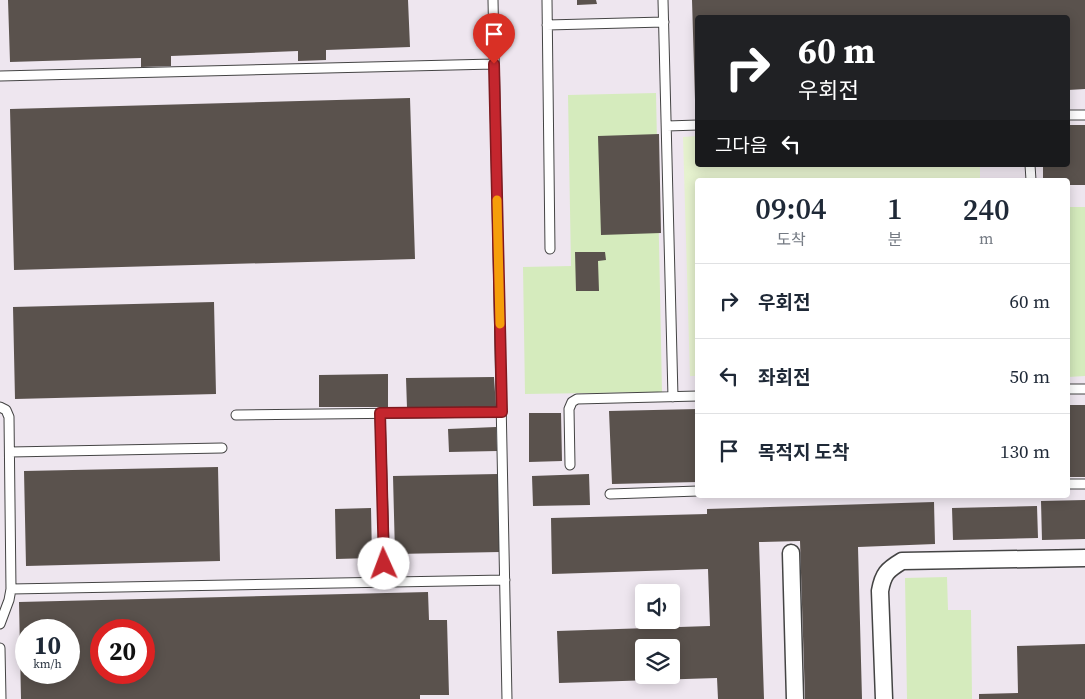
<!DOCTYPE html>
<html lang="ko">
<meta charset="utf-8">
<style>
body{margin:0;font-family:"Source Serif 4","Noto Sans KR",serif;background:#f2f2f3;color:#1f2937;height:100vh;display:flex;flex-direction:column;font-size:19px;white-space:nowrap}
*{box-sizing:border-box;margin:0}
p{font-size:16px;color:#747a83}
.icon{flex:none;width:28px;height:28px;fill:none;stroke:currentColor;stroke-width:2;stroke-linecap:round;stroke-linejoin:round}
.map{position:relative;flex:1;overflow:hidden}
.details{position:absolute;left:695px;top:178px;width:375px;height:320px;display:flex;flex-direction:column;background:#fff;border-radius:5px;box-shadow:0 2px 12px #0003}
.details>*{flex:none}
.top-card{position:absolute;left:695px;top:15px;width:375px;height:152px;border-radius:5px;box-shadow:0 2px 12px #0003;background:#202124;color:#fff;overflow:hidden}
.fabs{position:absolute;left:635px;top:584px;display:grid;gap:10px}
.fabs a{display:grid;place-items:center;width:45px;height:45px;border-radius:5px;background:#fff;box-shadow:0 2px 12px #0003;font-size:25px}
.speed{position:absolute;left:15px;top:619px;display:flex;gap:10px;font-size:25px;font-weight:700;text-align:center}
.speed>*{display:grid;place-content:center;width:65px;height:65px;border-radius:50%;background:#fff;box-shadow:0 2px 12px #0003;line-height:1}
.speed small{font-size:12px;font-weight:400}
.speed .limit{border:8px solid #d22;background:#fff;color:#111}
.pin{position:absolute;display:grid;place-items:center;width:42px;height:42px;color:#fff;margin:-51px -21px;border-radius:50% 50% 50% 0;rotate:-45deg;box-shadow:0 0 5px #0007}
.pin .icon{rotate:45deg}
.me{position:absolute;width:55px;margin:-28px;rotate:358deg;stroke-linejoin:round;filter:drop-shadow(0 0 4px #0008)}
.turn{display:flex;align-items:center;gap:18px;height:105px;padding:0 20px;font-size:22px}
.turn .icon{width:65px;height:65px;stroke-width:2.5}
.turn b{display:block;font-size:35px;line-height:42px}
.then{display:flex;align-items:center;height:48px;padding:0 20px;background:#0003;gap:10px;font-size:19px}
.eta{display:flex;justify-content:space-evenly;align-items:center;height:85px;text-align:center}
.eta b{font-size:30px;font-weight:600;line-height:35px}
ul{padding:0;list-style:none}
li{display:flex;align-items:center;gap:15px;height:75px;padding:0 20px;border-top:1px solid #e0e1e3}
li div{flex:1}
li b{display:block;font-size:19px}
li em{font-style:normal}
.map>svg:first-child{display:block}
</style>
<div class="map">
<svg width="1085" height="699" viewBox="0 0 1085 699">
<rect width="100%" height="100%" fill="#fffdf5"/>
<path fill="#eee6ef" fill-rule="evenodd" d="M0,0H1085V699H0ZM698,18H1068V165H698ZM698,180H1068V495H698ZM644,592H671V620H644ZM26,630H69V672H26ZM101,630H144V672H101ZM644,648H671V675H644Z"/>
<path fill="#d5ebbd" d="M656,93L662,392L525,394L523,267L571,266L568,95Z
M1068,207H1085V376L1068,377Z
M947,577L948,610H971L972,699H907L905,578Z"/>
<path fill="#e6f2cf" d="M697,136L698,165H980V180H698V376H690L683,137Z"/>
<path fill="#5a524d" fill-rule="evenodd" d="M8,0H408L410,47L326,50V60L298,61V51L171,56V66L141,67V58L10,62Z
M577,0H596L597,4L577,5Z
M692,0H1085V89L1068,90V18H698V99L695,100Z
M410,98L415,259L14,270L10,109Z
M1068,125H1085V185H1068V180H1043V165H1068Z
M659,134L661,233L601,235L598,136Z
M575,252H605L606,260L598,261L599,291H576Z
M214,302L216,394L15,399L13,307Z
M388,374V407H319V375Z
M494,377L496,407L407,408L406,378Z
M1068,405H1085V477H1068Z
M698,409V482L612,484L609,411Z
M529,413H561L562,461L529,462Z
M496,427L497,451L449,452L448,429Z
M218,467L220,561L26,566L24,471Z
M498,474L500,552L395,554L393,476Z
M589,474L590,505L533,506L532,476Z
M1085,500V539L1042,540L1041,501Z
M934,502L935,544L858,547L862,699H805L800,541L759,542L764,699H718L717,678L559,683L557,631L710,626L708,569L552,574L551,518L707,514V509ZM644,648H671V675H644Z
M1037,506L1038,538L953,540L952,508Z
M371,508L372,558L336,559L335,509Z
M428,592L429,620H447L449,695H420V699H21L19,602ZM26,630H69V672H26ZM101,630H144V672H101Z
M1085,644V699H979V694L1018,693L1017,646Z"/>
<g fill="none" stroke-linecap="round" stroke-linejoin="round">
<g stroke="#444" stroke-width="11">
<path id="service" d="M493,0L507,699
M547,0L550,249
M663,0L673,397
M547,25L664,22
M0,76L494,64
M1068,115H1085
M667,126L698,125
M1030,165L1031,180
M1068,389H1085
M0,407L6,410L9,417L11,589L9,600L0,624
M380,413L385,582
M236,415L501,412
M10,452L222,448
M570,465L569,409L572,402L577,399L698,396
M1068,484H1085
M610,494L698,491
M11,589L505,580
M0,648L1,699"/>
</g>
<g stroke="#444" stroke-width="19">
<path id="minor" d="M791,553L795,699
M884,699L880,591C883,574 887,570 902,561L1085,558"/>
</g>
<use href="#service" stroke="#fff" stroke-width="9"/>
<use href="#minor" stroke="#fff" stroke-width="16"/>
</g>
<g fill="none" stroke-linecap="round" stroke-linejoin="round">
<g stroke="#7f191e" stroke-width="12">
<path id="route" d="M384,564L380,413L502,412L494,64"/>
</g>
<use href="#route" stroke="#c4262e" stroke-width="9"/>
<path stroke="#f59e0b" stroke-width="9" d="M497,200L500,324"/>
</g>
</svg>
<div class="fabs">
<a><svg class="icon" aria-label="sound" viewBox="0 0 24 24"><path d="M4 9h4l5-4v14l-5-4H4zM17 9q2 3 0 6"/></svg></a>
<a><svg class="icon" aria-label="layers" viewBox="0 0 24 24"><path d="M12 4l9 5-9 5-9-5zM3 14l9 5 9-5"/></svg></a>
</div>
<div class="speed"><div>10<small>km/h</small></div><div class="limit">20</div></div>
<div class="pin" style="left:494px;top:64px;background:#d93025"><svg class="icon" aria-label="arrive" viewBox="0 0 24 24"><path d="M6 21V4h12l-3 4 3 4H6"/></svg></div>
<svg class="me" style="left:384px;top:564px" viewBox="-20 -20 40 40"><circle r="19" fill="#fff"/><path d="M0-13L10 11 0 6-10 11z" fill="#c4262e"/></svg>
<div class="top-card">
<div class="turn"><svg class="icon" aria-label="right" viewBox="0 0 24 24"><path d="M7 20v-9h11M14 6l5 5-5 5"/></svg><div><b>60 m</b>우회전</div></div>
<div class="then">그다음<svg class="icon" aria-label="left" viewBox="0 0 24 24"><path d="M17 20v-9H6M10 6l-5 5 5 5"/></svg></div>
</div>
<section class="details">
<div class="eta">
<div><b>09:04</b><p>도착</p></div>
<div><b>1</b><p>분</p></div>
<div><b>240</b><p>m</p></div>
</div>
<ul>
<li><svg class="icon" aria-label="right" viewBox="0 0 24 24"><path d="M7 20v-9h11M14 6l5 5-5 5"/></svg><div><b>우회전</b></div><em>60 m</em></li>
<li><svg class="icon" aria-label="left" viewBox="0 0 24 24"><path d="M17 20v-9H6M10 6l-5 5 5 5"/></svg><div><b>좌회전</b></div><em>50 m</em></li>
<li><svg class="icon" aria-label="arrive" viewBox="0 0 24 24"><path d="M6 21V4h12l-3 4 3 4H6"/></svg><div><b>목적지 도착</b></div><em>130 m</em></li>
</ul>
</section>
</div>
